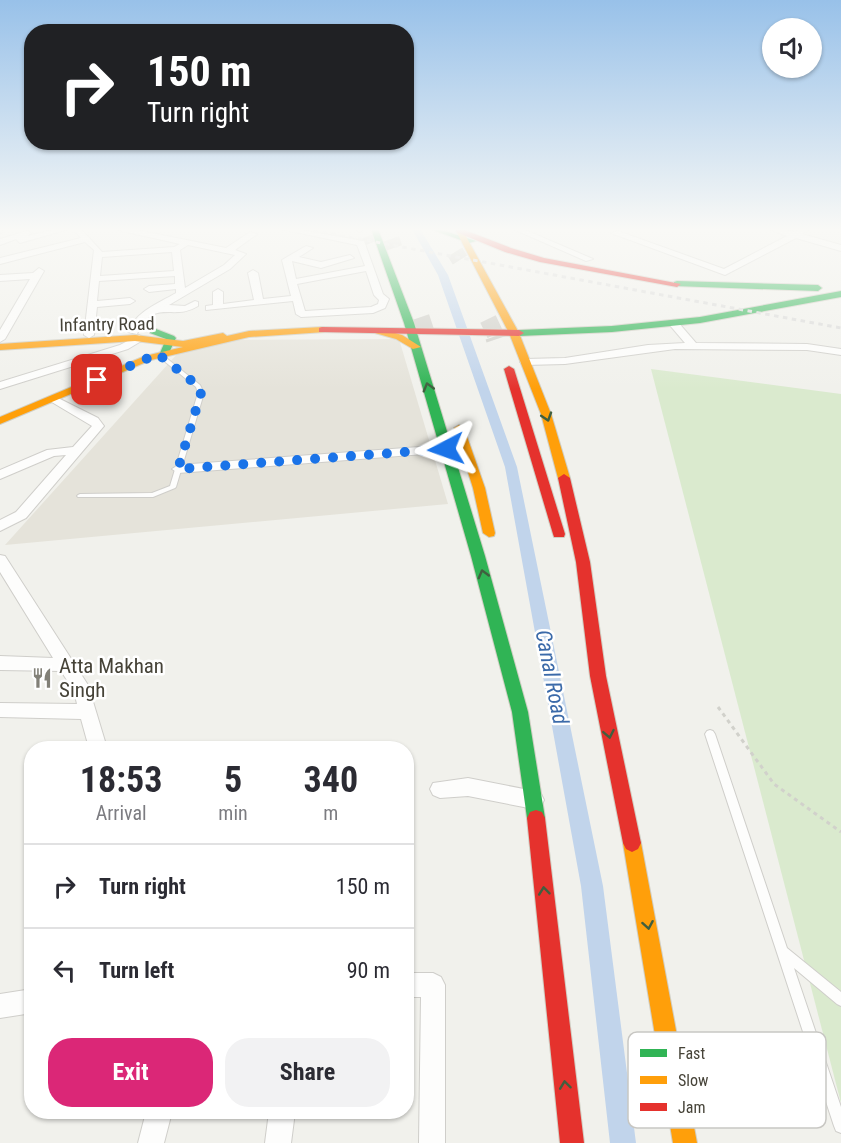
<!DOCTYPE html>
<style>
body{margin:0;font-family:"Roboto Condensed",sans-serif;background:#f2f2f3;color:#2b2b33;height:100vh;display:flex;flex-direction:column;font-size:22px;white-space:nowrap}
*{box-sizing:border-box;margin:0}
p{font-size:20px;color:#7c7c81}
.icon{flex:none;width:33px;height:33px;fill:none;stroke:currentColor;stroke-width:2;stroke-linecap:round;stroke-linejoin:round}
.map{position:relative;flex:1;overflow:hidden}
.panel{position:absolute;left:24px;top:741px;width:390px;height:378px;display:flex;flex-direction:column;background:#fff;border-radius:24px;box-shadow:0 2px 4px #0004}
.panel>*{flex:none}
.hud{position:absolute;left:24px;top:24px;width:390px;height:126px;border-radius:24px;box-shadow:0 2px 4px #0004;background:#202124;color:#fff;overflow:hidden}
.controls{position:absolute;left:762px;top:18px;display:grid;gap:12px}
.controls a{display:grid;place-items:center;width:60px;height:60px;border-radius:50%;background:#fff;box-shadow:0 2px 4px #0004;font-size:30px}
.pin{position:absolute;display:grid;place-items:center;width:51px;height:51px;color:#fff;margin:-26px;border-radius:12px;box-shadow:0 3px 9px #0006}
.me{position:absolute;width:66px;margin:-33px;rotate:266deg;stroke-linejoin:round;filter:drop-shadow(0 0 4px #0008)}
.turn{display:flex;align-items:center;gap:21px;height:126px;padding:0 24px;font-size:27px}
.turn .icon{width:78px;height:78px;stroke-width:2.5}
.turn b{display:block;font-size:42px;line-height:51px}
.eta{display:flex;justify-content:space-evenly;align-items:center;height:102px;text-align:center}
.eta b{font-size:36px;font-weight:700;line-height:42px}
.action{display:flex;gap:12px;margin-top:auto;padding:12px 24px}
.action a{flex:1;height:69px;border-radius:24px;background:#db2777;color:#fff;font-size:24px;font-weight:700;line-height:69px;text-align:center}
.action a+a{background:#f2f2f3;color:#2b2b33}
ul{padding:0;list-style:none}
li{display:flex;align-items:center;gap:18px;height:84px;padding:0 24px;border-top:2px solid #e1e1e2}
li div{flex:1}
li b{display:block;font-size:22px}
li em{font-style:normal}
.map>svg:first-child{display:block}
</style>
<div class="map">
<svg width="841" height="1143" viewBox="0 0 841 1143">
<rect width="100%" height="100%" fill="#f1f1ec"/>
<path fill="#e5e3da" d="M399,339L448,504L5,545L178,353L230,340Z"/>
<path fill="#daeace" d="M651,369L841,394V1103Z"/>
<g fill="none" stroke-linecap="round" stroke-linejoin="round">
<path fill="#c1d4eb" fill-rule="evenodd" d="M412,229H420L448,275L517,467L603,886L636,1143H610L581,886L505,467L438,275Z"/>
<path stroke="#cfcec8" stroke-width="17" stroke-dasharray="17 9" stroke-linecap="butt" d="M368,236L371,243
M391,239L394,248
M455,252L460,260
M421,317L428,338
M488,319L497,338"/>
<path stroke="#cfcec8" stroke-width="22" stroke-dasharray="22 11" stroke-linecap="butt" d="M496,336L497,339"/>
<g stroke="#cfceca" stroke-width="2">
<path id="lane" d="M0,229L2,230V232L0,233Z
M160,353L200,385L204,393L176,487L175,488L153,497H78L77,496L78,495L80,494L152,493L170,486L198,393L196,387L158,356V354Z
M710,730L713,731L715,734L787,948L841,992V1006L837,1004L794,968L841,1107V1133L836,1131L834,1126L705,734L707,731Z"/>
</g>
<g stroke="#cfceca" stroke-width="2">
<path id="street" d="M57,229H69L20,243L16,239L0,245V239L27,231L31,233L27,236Z
M73,229H81L102,252L174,247L180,244L122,231L118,229H132L226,248L250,232L257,234L235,250L246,254L230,269L169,305L185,306L195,301L198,302V306C173,322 155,297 137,334L128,332C135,312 159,303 176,293V289L149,292L144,289L149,286L175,284V276L99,281L97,301L130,298L135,301L130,304L97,307L94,335L89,338L84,335L94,250L85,242L0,264V258L81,238ZM188,245L235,255L224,265L185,288L180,250ZM172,252L174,271L100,276L102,257Z
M280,229H295L364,241L383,294L389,299L385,308L373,313L301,317L296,314L293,301L206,310V306L213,305V292L218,289L223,292V304L254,300L248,273L253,270L258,273L263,299L291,296L282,260L306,246L313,248L299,257L321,262L350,255L354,258L321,268L292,261L296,279L365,266L357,245ZM366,271L374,295L379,300L378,304L371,307L305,311L297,284Z
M354,229H362L363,230L359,232Z
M513,229H523L593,259L586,261Z
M769,229H781L794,232L801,229H810L802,234L841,245V251L796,238L725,275L611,233L618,231L724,269L787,236Z
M39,268L44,271L5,339L0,342V330L30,279L0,281V275L33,273Z
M673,320L677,321L696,343L807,344L841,349V355L807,350L675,349L565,364L525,365L520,362L525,359L565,358L648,345L685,343L668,323Z
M139,335L144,338L143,340L128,349L0,389V382L120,345Z
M54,396L98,418L104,426L26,518L0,531V520L16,512L66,455L54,456L0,479V470L47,450L73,447L92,426L50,401L48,399Z
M446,445L452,449L450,452L178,473L172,469L178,465Z
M0,555L5,556L88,685L107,748H89L81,719L0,717V703L77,704L74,691L61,671L0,670V656L53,658L0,572Z
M468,778L534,791L541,794L544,800L541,806L534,809L468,796L440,798L433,795L430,789L433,783Z
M406,973H433L441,977L445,985V1143H419L421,997H406Z
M32,989V1013L0,1018V994Z
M146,1112H172L164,1143H138Z
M269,1112H295L291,1143H265Z"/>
</g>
<g stroke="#d0cec3" stroke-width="2">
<path id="fast" d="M371,229H378L414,323L485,556L528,712L545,818L542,824L536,826L530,824L527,818L512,712L471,556L404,323Z
M430,229H439L476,241L469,243Z
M677,281L818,285L822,288L818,291L674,286V282Z
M841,291V297L700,323L612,332L519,336L514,333L519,330L612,326L700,317Z
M150,329H156L174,336L176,338L168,355L160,353L166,339L150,333Z"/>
</g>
<g stroke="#d0cec3" stroke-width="2">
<path id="slow" d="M455,229H462L519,333L551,414L570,478L568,481H560L558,478L541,414L509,333Z
M322,327L325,328V332L249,337L151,360L0,424V417L145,356L183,347L135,341L0,350V344L135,335L183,341L223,333L227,336L249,331Z
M378,328L402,335L421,347L413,349L396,339L375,333V329Z
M459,425L464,428L485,488L495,533L494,536L489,537L483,533L473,488L454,428Z
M632,834L638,837L641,843L697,1143H673L623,843L626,837Z"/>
</g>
<g stroke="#d0cec3" stroke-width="2">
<path id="jam" d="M456,229H462L511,248L544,258L681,284L677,287L540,262L505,252L456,232Z
M322,327L519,330L524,333L519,336L319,332V328Z
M509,366L514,369L565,534L564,537H554L553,534L504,369Z
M564,474L570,478L590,562L606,676L641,843L638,849L632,852L626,849L623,843L590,676L576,562L558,478Z
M536,810L542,812L545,818L584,1143H560L527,818L530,812Z"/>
</g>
<path stroke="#d1d1cb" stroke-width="3" stroke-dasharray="4 4" stroke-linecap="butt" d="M718,707L774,784L841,832"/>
<use href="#lane" fill="#fdfdfc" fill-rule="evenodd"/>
<use href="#street" fill="#fdfdfc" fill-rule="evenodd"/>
<use href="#fast" fill="#30b455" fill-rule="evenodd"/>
<use href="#slow" fill="#ff9f0a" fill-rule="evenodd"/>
<use href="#jam" fill="#e5322d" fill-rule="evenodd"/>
<path stroke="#d9d9d8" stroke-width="3" stroke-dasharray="4.5 4.5" stroke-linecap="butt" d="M305,229L841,328"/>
</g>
<defs><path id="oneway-chevron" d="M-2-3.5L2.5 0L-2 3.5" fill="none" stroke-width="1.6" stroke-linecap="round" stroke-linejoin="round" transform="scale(1.5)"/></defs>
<g stroke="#405f3f">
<use href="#oneway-chevron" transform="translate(428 387) rotate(-106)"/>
<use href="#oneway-chevron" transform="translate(547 417) rotate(72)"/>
<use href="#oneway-chevron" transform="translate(483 574) rotate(-105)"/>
<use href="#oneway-chevron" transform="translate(609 734) rotate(79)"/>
<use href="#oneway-chevron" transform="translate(544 891) rotate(-96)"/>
<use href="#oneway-chevron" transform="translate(648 925) rotate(80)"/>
<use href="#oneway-chevron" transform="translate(565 1085) rotate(-97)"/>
</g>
<linearGradient id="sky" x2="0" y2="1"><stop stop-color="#98c1e9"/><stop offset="0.59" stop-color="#f9f9f6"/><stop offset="1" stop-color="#f9f9f6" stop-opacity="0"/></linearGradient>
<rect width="841" height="389" fill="url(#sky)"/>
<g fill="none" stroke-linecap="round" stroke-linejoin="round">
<path stroke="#1a73e8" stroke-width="10" stroke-dasharray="0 18" d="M97,380L158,354L198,386L201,393L178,469L446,449"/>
</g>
<defs>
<g id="restaurant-bare" transform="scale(1.62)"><path d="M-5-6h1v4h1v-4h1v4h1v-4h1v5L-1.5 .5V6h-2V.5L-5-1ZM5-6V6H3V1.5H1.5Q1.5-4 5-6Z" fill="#828077" stroke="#fff" stroke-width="2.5" paint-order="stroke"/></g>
</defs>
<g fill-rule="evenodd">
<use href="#restaurant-bare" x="42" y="678"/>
</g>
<g text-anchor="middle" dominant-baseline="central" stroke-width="5" stroke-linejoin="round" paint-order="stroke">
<g font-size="18" fill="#464338" stroke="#fff">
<text transform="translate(107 324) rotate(-1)">Infantry Road</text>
</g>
<g font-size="21" fill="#464338" stroke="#fff" text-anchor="start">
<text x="59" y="666">Atta Makhan<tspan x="59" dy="24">Singh</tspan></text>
</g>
<g font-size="22" font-style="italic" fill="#3b6aa9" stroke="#fff">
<text transform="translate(552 677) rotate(79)">Canal Road</text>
</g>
</g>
<rect x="628" y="1032" width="198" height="96" rx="9" fill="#fff" stroke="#c8c7c3" stroke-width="1.5"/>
<rect x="640" y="1049" width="27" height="8" fill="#30b455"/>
<rect x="640" y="1076" width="27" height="8" fill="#ff9f0a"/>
<rect x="640" y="1103" width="27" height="8" fill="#e5322d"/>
<g font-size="16" fill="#464338">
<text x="678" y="1059">Fast</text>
<text x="678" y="1086">Slow</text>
<text x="678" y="1113">Jam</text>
</g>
</svg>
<div class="controls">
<a><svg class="icon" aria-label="sound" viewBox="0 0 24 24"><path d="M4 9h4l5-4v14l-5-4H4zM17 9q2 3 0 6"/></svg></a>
</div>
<div class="pin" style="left:97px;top:380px;background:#d93025"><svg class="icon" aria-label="arrive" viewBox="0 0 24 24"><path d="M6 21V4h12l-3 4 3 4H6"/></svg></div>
<svg class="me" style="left:446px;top:449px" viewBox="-20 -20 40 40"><path d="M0-17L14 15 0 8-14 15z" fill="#1a73e8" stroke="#fff" stroke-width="4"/></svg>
<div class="hud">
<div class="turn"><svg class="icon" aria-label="right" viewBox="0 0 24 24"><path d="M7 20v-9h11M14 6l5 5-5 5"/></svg><div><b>150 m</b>Turn right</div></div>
</div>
<section class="panel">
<div class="eta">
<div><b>18:53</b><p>Arrival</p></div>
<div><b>5</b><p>min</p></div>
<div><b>340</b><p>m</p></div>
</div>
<ul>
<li><svg class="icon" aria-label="right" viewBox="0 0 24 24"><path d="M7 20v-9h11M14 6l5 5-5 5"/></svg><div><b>Turn right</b></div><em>150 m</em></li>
<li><svg class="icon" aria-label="left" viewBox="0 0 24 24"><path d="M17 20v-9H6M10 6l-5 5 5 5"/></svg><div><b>Turn left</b></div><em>90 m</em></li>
</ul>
<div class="action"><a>Exit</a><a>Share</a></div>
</section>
</div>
